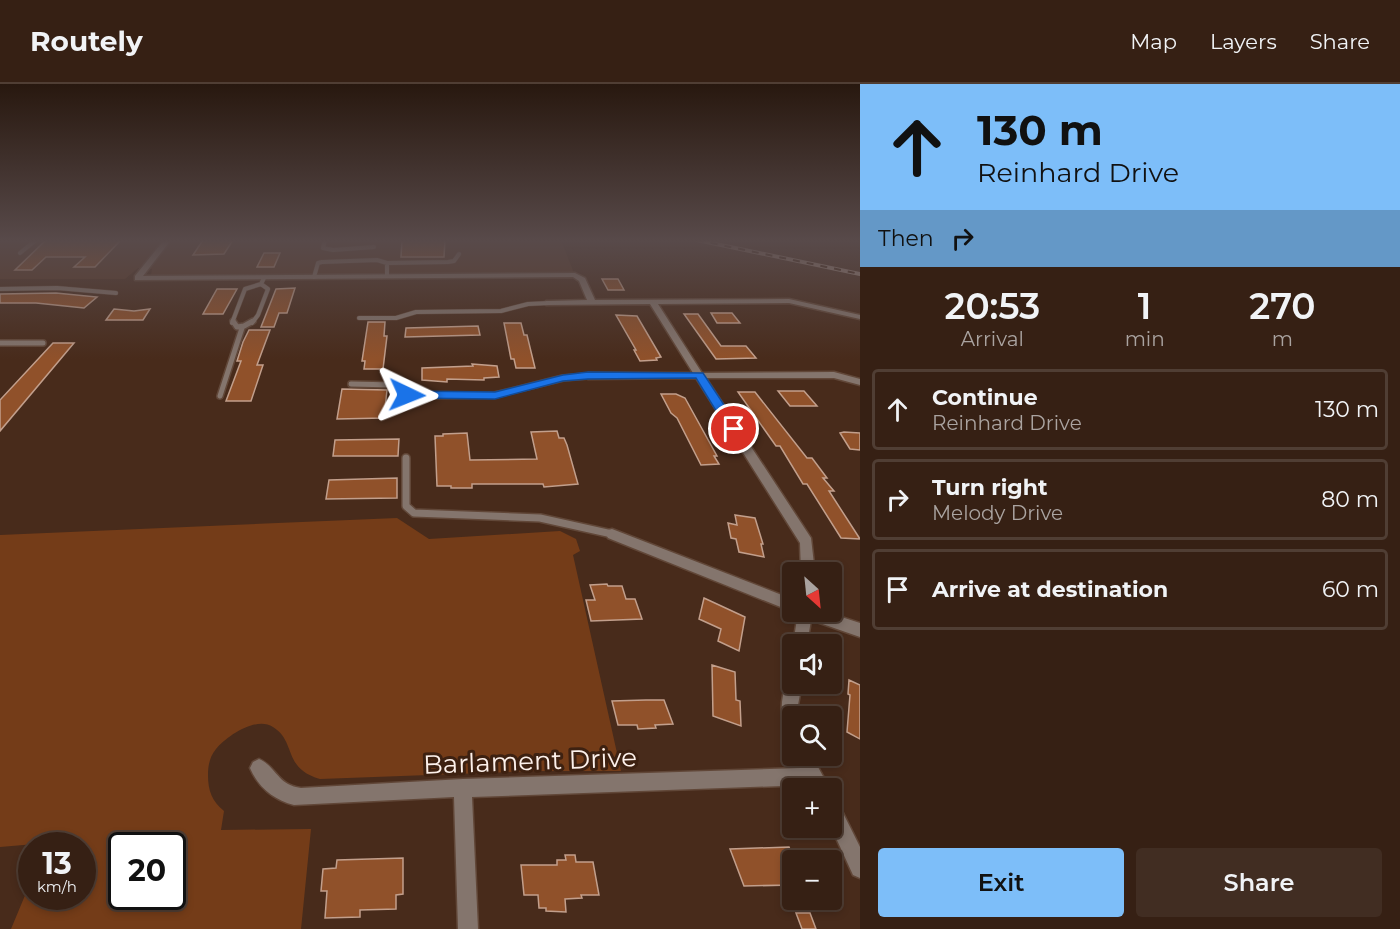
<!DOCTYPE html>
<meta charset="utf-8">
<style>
body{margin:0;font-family:Montserrat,sans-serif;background:#412d22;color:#f1f3f6;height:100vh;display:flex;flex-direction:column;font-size:22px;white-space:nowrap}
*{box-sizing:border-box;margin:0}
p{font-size:20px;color:#aaa3a0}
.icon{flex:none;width:33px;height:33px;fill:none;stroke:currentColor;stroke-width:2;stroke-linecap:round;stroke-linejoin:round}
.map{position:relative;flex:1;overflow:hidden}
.sheet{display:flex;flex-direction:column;background:#362014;width:540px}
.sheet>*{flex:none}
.hud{background:#7dbef9;color:#111;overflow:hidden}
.needle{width:39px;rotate:153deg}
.tools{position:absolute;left:782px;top:478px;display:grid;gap:12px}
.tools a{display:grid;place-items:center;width:60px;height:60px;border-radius:6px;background:#362014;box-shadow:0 3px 9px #0003,0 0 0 2px #503e34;font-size:30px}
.speed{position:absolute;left:18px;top:748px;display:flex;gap:12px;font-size:30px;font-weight:700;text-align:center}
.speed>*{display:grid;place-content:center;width:78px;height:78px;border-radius:50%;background:#362014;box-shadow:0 3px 9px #0003,0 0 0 2px #503e34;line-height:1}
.speed small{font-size:15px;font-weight:400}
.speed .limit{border:3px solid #111;border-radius:9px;background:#fff;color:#111}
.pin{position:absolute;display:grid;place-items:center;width:51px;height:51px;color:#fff;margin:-26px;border:3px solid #fff;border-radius:50%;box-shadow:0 2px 6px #0007}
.me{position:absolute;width:66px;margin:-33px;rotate:92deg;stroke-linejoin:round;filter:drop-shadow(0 0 4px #0008)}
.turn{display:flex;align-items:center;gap:21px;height:126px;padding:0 18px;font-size:27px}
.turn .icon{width:78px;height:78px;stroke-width:2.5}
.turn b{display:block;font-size:42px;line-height:51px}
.then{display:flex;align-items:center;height:57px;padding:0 18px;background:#0003;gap:12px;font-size:22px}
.eta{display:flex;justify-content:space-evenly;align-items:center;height:102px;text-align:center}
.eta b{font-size:36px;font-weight:600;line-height:42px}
.cta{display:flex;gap:12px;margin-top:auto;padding:12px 18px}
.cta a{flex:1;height:69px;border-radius:6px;background:#7dbef9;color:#111;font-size:24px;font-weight:600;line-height:69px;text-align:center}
.cta a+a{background:#412d22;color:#f1f3f6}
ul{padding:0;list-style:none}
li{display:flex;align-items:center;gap:18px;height:81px;margin:0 12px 9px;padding:0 6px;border:3px solid #503e34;border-radius:6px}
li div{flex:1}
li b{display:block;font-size:22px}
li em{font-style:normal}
header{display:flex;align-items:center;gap:36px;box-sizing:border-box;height:84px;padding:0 30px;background:#362014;border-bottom:2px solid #503e34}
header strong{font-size:28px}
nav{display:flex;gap:33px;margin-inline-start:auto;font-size:21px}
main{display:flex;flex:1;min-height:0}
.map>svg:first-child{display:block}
</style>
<header>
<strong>Routely</strong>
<nav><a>Map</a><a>Layers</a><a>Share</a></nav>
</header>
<main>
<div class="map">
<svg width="860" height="845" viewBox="0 0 860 845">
<rect width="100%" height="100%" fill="#482b1b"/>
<path fill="#583623" d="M0,156H561L574,189L161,192L151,191L152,185L138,184L125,195H0Z"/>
<path fill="#743c18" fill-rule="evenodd" d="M397,434L429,455L560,447L576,455L580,467L573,471L621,687H536L320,695C282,684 297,658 273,643C256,632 227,652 216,665C210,672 208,681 208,691C208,707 212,717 224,727L221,746L311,745L301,845H11L31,797L32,813H82V762H46L47,759L0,763V451ZM122,762H172V813H122Z"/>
<path fill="#90512a" stroke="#c29f8c" stroke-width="1.5" d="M46,156H121L95,183H74L85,173H46L32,186H15Z
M203,156H233L224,170L193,171Z
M402,156H445L444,173H401Z
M264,169H280L274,183H257Z
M602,195H618L624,206H608Z
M295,204L287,229H279L274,243H261L276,205Z
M217,205H237L223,230H203Z
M56,209L97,213L84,224L36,219H0V210Z
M114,225L134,227L150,225L143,236H106Z
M711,229H732L740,239H717Z
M684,230H698L721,262H746L756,274L716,275Z
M616,231L637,232L661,273L656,274L657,276L640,277L634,266H636Z
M368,238H385L384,252H387L383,285H364L365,277H362Z
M504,239H521L524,251H527L535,284H516L514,275H511Z
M478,242L480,251L405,253L406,244Z
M249,246H270L257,281H263L251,317H226L241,277H237L243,258Z
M53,259H74L0,347V316Z
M472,280L497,282L499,293L484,294V296L447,295V298L422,296V284L473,282Z
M342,305L387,306L384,334L337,335Z
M778,307H804L817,322H790Z
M738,308H755L807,374H812L827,394H823L834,407H829L860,455L841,454L807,400H803L780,362H776Z
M661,310H676L685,314L717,372H714L719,380L701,381L677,334L671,329Z
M557,347L559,354H564L567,361L578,400L544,403L543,400H472V404H451V402H437L435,352H443V350L467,349L470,376L537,375L531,348Z
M844,348L860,349V366L850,365L840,349Z
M399,355L398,372H333L335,356Z
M397,394V414L326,415L329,396Z
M735,431L755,434L763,460H761L764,473L739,468L736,455L731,454L728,439L737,441Z
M607,500L608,502H622L626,515H635L642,535L591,537L586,516H595L590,501Z
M704,514L745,533L739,567L718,557L721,545L699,535Z
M712,581L735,588L736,616L740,617L741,642L713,632Z
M849,596L860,601V655L847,648L850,611L848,610Z
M646,616H664L673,640L655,641L656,644L638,645L637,641H618L612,617Z
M789,763L795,777H792V801L744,802L730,765Z
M565,771H575L576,778H593L599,811H581L582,814L565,815L566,828L546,827V824H539L538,811H524L521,781H557V776H566Z
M403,774V810L396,811V825L360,826V833L325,834L327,807H321L323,785L336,784L337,776Z
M796,829H810L816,845H802Z"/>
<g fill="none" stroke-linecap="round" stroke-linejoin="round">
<g stroke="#614738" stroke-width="5">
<path id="lane-far2" d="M325,156L323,164L333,166L374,163
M20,169L36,156
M387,192V179L448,178L454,177L459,170
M314,193L318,179L322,178L377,176L387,179
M261,200L264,194
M0,205L57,204L116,209
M359,234H396L416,228L501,227L528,220L549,219
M232,239L245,205L261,200
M252,239L258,231L268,205L261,200"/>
</g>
<g stroke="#614738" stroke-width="8">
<path id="lane-far1" d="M233,237L237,243L244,242L253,237
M0,259H43
M351,300L394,301L411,312L495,311L563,294L588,292
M220,312L242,244"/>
</g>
<g stroke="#614738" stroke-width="10">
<path id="lane" d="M406,374V422L414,429L540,434L612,450"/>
</g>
<g stroke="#614738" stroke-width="3">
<path id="street" d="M164,156H171L143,192L575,189L585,194L595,216L789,215L860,231V235L789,219L658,220L702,289L834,288L860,295V301L834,294H706L811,454L815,489H801L800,459L696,294L588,295L583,292L588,289H693L650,220L546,221V217H549L587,216L579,197L573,193L135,196V192Z
M612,445L792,515L793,528L608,454L606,450L608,446Z
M798,528H826L860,539V553L811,536L807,561H793Z
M792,593V600H802L797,626L798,633H792V651L786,649C779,631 781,612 788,594Z
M794,672H812L830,705H811L809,701L472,713L478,845H458L454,713L294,721C274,716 258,703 250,684L253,678L259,675C277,683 277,701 301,704L463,695L800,684Z
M831,714L837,717L860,763V794L853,791L831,743Z"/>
</g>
<use href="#lane-far2" stroke="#84756d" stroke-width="4"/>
<use href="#lane-far1" stroke="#84756d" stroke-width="5"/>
<use href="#lane" stroke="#84756d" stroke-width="7"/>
<use href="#street" fill="#84756d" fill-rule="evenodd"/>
<g stroke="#ac988e" stroke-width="4">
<path id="rail" d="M697,156L860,190"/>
</g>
<use href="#rail" stroke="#3d2111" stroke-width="2" stroke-dasharray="7" stroke-linecap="butt"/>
</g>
<linearGradient id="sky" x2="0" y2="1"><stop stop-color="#28180f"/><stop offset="0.57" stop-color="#584a4a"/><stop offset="1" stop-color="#584a4a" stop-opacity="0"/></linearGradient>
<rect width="860" height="275" fill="url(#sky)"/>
<path fill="#1a73e8" stroke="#114b97" stroke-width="1.5" d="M588,288L703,289L740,345L734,349L729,348L696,294L588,295L563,297L495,315L407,314L402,311L407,307L495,308L563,291Z"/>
<g text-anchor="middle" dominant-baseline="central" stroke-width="6" stroke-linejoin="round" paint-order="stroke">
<g font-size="26" fill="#fdf1eb" stroke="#3d2111">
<text transform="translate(530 677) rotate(-2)">Barlament Drive</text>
</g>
</g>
</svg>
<div class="tools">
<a><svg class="needle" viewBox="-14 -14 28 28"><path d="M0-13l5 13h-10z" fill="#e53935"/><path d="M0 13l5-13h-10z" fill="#aaa3a0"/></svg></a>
<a><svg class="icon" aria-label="sound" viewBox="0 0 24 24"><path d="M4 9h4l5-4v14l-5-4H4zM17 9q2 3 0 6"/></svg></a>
<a><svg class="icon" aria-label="search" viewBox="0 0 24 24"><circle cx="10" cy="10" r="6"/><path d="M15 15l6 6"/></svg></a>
<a>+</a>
<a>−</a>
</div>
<div class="speed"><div>13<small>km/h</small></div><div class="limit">20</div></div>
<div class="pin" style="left:734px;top:345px;background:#d93025"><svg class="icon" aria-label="arrive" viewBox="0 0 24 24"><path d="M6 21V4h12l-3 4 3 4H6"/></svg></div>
<svg class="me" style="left:407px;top:311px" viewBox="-20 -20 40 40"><path d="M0-17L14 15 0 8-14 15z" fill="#1a73e8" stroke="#fff" stroke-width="4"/></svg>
</div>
<section class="sheet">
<div class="hud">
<div class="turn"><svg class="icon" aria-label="ahead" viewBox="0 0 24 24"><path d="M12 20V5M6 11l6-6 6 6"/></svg><div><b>130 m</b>Reinhard Drive</div></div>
<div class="then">Then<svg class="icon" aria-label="right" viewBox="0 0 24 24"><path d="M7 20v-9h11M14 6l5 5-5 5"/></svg></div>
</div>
<div class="eta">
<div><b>20:53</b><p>Arrival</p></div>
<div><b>1</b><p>min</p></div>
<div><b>270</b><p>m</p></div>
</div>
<ul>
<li><svg class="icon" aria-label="ahead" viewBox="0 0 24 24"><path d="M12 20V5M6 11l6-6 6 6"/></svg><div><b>Continue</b><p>Reinhard Drive</p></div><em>130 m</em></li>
<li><svg class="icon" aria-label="right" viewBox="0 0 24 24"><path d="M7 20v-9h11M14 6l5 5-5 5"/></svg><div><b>Turn right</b><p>Melody Drive</p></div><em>80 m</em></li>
<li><svg class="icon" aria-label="arrive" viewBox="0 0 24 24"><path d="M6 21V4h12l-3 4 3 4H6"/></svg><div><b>Arrive at destination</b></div><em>60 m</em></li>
</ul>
<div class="cta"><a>Exit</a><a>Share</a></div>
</section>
</main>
